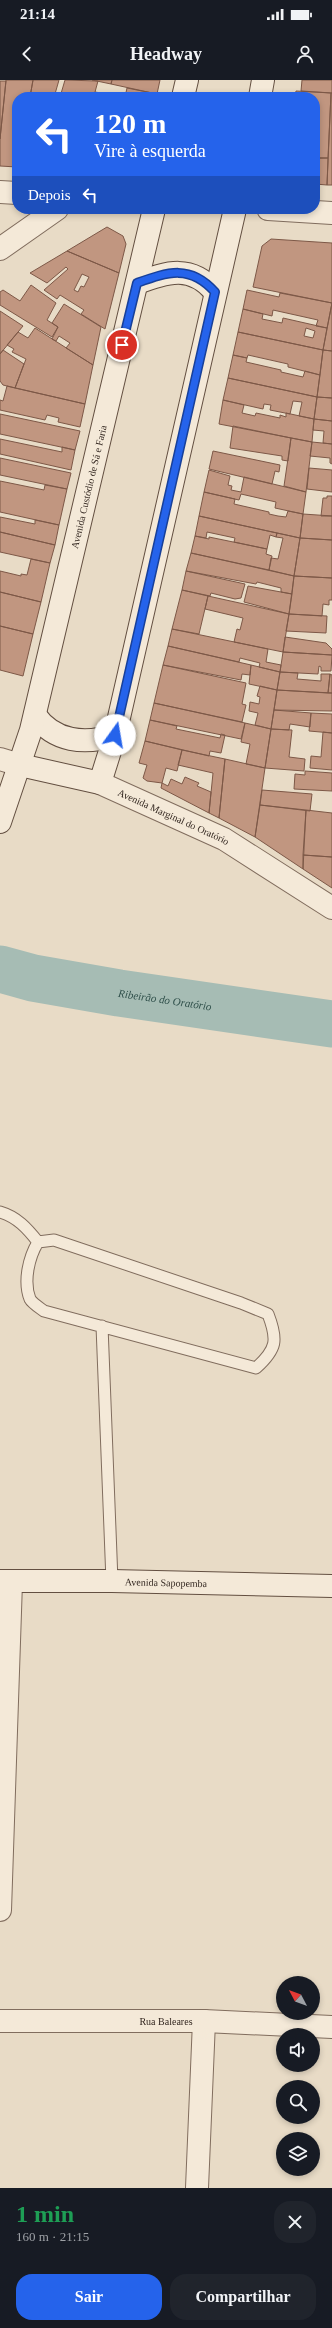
<!DOCTYPE html>
<html lang="pt">
<meta charset="utf-8">
<style>
body{margin:0;font-family:Georgia,serif;background:#20242c;color:#f1f3f6;height:100vh;display:flex;flex-direction:column;font-size:15px;white-space:nowrap}
*{box-sizing:border-box;margin:0}
p{font-size:13px;color:#9ea1a6}
.icon{flex:none;width:22px;height:22px;fill:none;stroke:currentColor;stroke-width:2;stroke-linecap:round;stroke-linejoin:round}
.map{position:relative;height:2108px;overflow:hidden}
.drawer{display:flex;flex-direction:column;background:#171b24;flex:1}
.drawer>*{flex:none}
.hud{position:absolute;left:12px;top:12px;width:308px;height:122px;border-radius:16px;box-shadow:0 2px 6px #0003;background:#2563eb;color:#fff;overflow:hidden}
.needle{width:26px;rotate:311deg}
.controls{position:absolute;left:276px;top:1896px;display:grid;gap:8px}
.controls a{display:grid;place-items:center;width:44px;height:44px;border-radius:50%;background:#171b24;box-shadow:0 2px 6px #0003;font-size:20px}
.pin{position:absolute;display:grid;place-items:center;width:34px;height:34px;color:#fff;margin:-17px;border:2px solid #fff;border-radius:50%;box-shadow:0 1px 4px #0007}
.me{position:absolute;width:44px;margin:-22px;rotate:13deg;stroke-linejoin:round;filter:drop-shadow(0 0 3px #0008)}
.turn{display:flex;align-items:center;gap:14px;height:84px;padding:0 16px;font-size:18px}
.turn .icon{width:52px;height:52px;stroke-width:2.5}
.turn b{display:block;font-size:28px;line-height:34px}
.then{display:flex;align-items:center;height:38px;padding:0 16px;background:#0003;gap:8px;font-size:15px}
.round{display:grid;place-items:center;flex:none;width:42px;height:42px;border-radius:16px;background:#20242c}
.overview{display:flex;align-items:center;justify-content:space-between;height:68px;padding:0 16px}
h1{font-size:24px;font-weight:700;line-height:30px;color:#1e9e55}
.cta{display:flex;gap:8px;margin-top:auto;padding:8px 16px}
.cta a{flex:1;height:46px;border-radius:16px;background:#2563eb;color:#fff;font-size:16px;font-weight:700;line-height:46px;text-align:center}
.cta a+a{background:#20242c;color:#f1f3f6}
.status{display:flex;justify-content:space-between;align-items:center;height:28px;padding:0 20px;background:#171b24;direction:ltr}
.status svg{height:11px;fill:currentColor}
header{display:flex;justify-content:space-between;align-items:center;height:52px;padding:0 16px;background:#171b24;font-size:18px;font-weight:700}
.map>svg:first-child{display:block}
</style>
<div class="status"><b>21:14</b><svg viewBox="0 0 49 12"><path d="M0 12V9h3v3zM5 12V6h3v6zM10 12V3h3v9zM15 12V0h3v12zM26 1h20v11H26zM47 4h2v5h-2z"/></svg></div>
<header><svg class="icon" aria-label="back" viewBox="0 0 24 24"><path d="M15 5l-7 7 7 7"/></svg>Headway<svg class="icon" aria-label="person" viewBox="0 0 24 24"><circle cx="12" cy="8" r="4"/><path d="M4 21q1-7 8-7t8 7"/></svg></header>
<div class="map">
<svg width="332" height="2108" viewBox="0 0 332 2108">
<rect width="100%" height="100%" fill="#e8dbc6"/>
<g fill="none" stroke-linecap="round" stroke-linejoin="round">
<path stroke="#a6bcb4" stroke-width="47" id="s1" d="M0,889L33,898L119,913L332,944"/>
</g>
<path fill="#c19680" stroke="#7d5847" fill-rule="evenodd" d="M6,0H33L30,17H17V87L0,86V59Z
M33,0H59L55,14L56,17H30Z
M65,0L98,1L95,12L101,13V17H60Z
M92,0H112L111,4Z
M112,0H160L157,14L111,4Z
M302,0H332V13L301,11Z
M0,1H6L0,59Z
M127,8L157,14L156,17H125Z
M296,11L331,13L328,78H315V17H295Z
M331,13H332V105H327Z
M315,78H328L327,105L315,104Z
M107,147L123,156L126,164L119,193L67,171Z
M271,159L332,163V223L253,207L262,166Z
M67,171L119,193L105,249L81,234L84,230L60,215L57,219L44,210L68,189L66,187L47,203L30,193ZM82,194L89,197L84,207L81,206L78,212L74,210Z
M31,205L56,223L47,240L58,247L52,257L0,225V212L3,210L20,221Z
M247,210L279,217L280,213L332,223L327,248L316,246L318,240L273,230L272,236L243,229Z
M332,223V271L323,270Z
M64,224L101,247L93,285L66,268L70,263L59,256L56,261L52,259L58,247L52,243Z
M243,229L263,234L262,239L282,243L283,238L327,248L323,270L238,252ZM306,248L315,251L313,258L304,256Z
M0,231L23,246L0,274Z
M35,248L93,285L85,324L15,308L26,279L12,272L14,269L7,265L18,252L28,258Z
M238,252L323,270L320,295L288,287V284L248,275L247,278L233,275Z
M3,270L24,284L15,308L3,305L0,301V274Z
M323,270L332,271V318L317,317Z
M233,275L247,278L246,282L281,290V292L303,297L305,291L320,295L317,317L228,298Z
M228,298L317,317L314,339L299,336L302,322L293,321L290,334L270,330L271,325L264,324L263,329L223,320Z
M7,306L85,324L80,347L58,342L59,338L47,335L45,340L0,330V320L3,321Z
M317,317L332,318V341L314,339Z
M223,320L244,325L242,333L255,336L256,333L280,338V335L286,337V333L314,339L312,362L219,344Z
M0,334L80,351L75,370L0,354Z
M314,339L332,341V364L323,363L324,351L313,350Z
M233,346L291,358L288,381L282,380V376L230,368Z
M291,358L312,362L306,412L284,406Z
M0,359L62,372V367L75,370L71,390L0,374Z
M312,362L332,364V384L330,383V378L310,376Z
M213,371L280,385L279,392L275,391L272,404L209,389Z
M0,378L71,393L67,409L0,395Z
M309,388L332,390V412L307,409Z
M209,390L230,396L228,405L232,406L231,410L241,412L244,397L306,412L303,434L275,428L276,422L241,414L239,420L204,412Z
M0,401L44,410L45,405L67,409L59,445L0,432Z
M204,412L235,419L234,424L269,432V434L278,436L286,437L288,431L303,434L300,458L199,436Z
M327,416H332V436H321L323,418H327Z
M303,434L332,436V460L300,458Z
M199,436L277,453L276,457L270,455L267,469L234,462L235,458L207,452L206,458L195,456Z
M0,437L35,444V440L59,445L55,465L0,452Z
M0,452L55,465L50,483L0,472Z
M277,453L300,458L294,496L269,490L271,478L278,479L283,458L276,457Z
M195,456L209,459V457L267,469L266,474L272,476L269,490L191,473Z
M300,458L332,460V498L294,496Z
M191,473L294,496L292,514L281,512V508L257,502L256,504L186,491Z
M31,479L50,483L41,522L0,512V491L21,496V494L27,495Z
M186,491L245,504L241,518L235,519L211,513L210,516L182,510Z
M294,496L332,498V520H329V525L323,524L322,536L289,534Z
M248,506L292,514L289,534L244,522Z
M182,510L208,516L199,554L172,549Z
M0,512L41,522L33,554L0,546Z
M208,516L289,534L283,572L234,562L237,549L240,550L243,538L205,529Z
M289,534L327,536L326,553L286,551Z
M0,546L33,554L23,596L0,590Z
M172,549L268,569L266,582L281,585L280,592L259,587L260,583L240,578L239,582L168,566Z
M285,557L326,563L332,569V575L283,572Z
M168,566L251,585L250,595L242,594L241,600L163,585Z
M283,572L332,575L331,591H321V587L319,586L318,594L280,592Z
M163,585L246,603L242,624L246,625L242,642L154,623Z
M251,585L280,592L277,610L249,604Z
M280,592L298,593L297,599L321,601V594H330L328,613L277,610Z
M330,594L332,595V613H328Z
M260,606L277,610L271,649L255,645L258,633L249,631L250,622L259,624L260,617L257,616Z
M277,610L332,613V631L274,630Z
M154,623L245,643L241,659L150,640Z
M274,630L311,633L310,647L290,644L289,650L271,649Z
M311,633L332,634V653L309,651Z
M150,640L177,646L176,649L220,658L221,654L225,655L221,673L210,671L209,676L145,661Z
M245,643L271,649L265,688L246,684L250,664L241,662Z
M271,649L292,650L289,677L305,679L304,691L265,688Z
M323,652L332,653V690L310,688L311,676L321,677Z
M145,661L182,670L177,691L166,688L162,703L147,701L143,698L147,685L139,683Z
M182,670L225,679L219,738L209,733L213,693L178,685Z
M225,679L265,688L255,757L219,738Z
M305,691L332,693V711L294,709L295,694L305,695Z
M185,697L199,703L197,706L211,712L209,733L161,708L162,703L168,706L171,699L182,704Z
M262,710L312,714L310,731L260,725Z
M260,725L306,730L303,789L255,757Z
M306,730L332,733V777L303,775Z
M303,775L332,777V808L303,789Z"/>
<g fill="none" stroke-linecap="round" stroke-linejoin="round">
<g stroke="#816d5e" stroke-width="13">
<path id="lane" d="M0,1132C17,1137 27,1148 38,1162
M54,1160L241,1223L268,1234C278,1260 277,1269 256,1288L44,1231C40,1228 32,1223 30,1219C23,1201 29,1177 38,1162Z
M102,1246L112,1501"/>
</g>
<g stroke="#816d5e" stroke-width="24">
<g id="street">
<path d="M0,112L17,113"/>
<path d="M268,129L332,133"/>
<path d="M0,169L57,129"/>
<path d="M0,679L20,685"/>
<path id="s2" d="M100,703L224,759L332,828"/>
<path d="M0,1830L11,1502"/>
<path id="s3" d="M0,1941H204L332,1947"/>
<path d="M197,2108L204,1941"/>
</g>
</g>
<g stroke="#634f41" stroke-width="24">
<g id="secondary">
<path d="M183,17L187,0"/>
<path d="M260,17L263,0"/>
<path d="M137,203C168,192 191,184 215,212"/>
<path d="M35,635C54,662 85,665 115,655"/>
<path d="M20,685L100,703L115,655L235,129"/>
<path id="s4" d="M0,742L31,650L154,129"/>
<path id="s5" d="M0,1501H112L332,1506"/>
</g>
</g>
<use href="#lane" stroke="#f4e9d8" stroke-width="11"/>
<use href="#street" stroke="#f4e9d8" stroke-width="22"/>
<use href="#secondary" stroke="#f4e9d8" stroke-width="22"/>
</g>
<g fill="none" stroke-linecap="round" stroke-linejoin="round">
<g stroke="#184099" stroke-width="10">
<path id="route" d="M115,655L215,212C190,184 168,192 137,203L122,265"/>
</g>
<use href="#route" stroke="#2563eb" stroke-width="7"/>
</g>
<g text-anchor="middle" dominant-baseline="central" stroke-width="3" stroke-linejoin="round" paint-order="stroke">
<g font-size="10" fill="#332720" stroke="#f1e6d4">
<text stroke="none"><textPath href="#s4" startOffset="347">Avenida Custódio de Sá e Faria</textPath></text>
<text stroke="none"><textPath href="#s2" startOffset="81">Avenida Marginal do Oratório</textPath></text>
<text stroke="none"><textPath href="#s5" startOffset="166">Avenida Sapopemba</textPath></text>
<text stroke="none"><textPath href="#s3" startOffset="166">Rua Baleares</textPath></text>
</g>
<g font-size="11" font-style="italic" fill="#31514c" stroke="#f1e6d4">
<text stroke="none"><textPath href="#s1" startOffset="168">Ribeirão do Oratório</textPath></text>
</g>
</g>
</svg>
<div class="controls">
<a><svg class="needle" viewBox="-14 -14 28 28"><path d="M0-13l5 13h-10z" fill="#e53935"/><path d="M0 13l5-13h-10z" fill="#9ea1a6"/></svg></a>
<a><svg class="icon" aria-label="sound" viewBox="0 0 24 24"><path d="M4 9h4l5-4v14l-5-4H4zM17 9q2 3 0 6"/></svg></a>
<a><svg class="icon" aria-label="search" viewBox="0 0 24 24"><circle cx="10" cy="10" r="6"/><path d="M15 15l6 6"/></svg></a>
<a><svg class="icon" aria-label="layers" viewBox="0 0 24 24"><path d="M12 4l9 5-9 5-9-5zM3 14l9 5 9-5"/></svg></a>
</div>
<div class="pin" style="left:122px;top:265px;background:#d93025"><svg class="icon" aria-label="arrive" viewBox="0 0 24 24"><path d="M6 21V4h12l-3 4 3 4H6"/></svg></div>
<svg class="me" style="left:115px;top:655px" viewBox="-20 -20 40 40"><circle r="19" fill="#fff"/><path d="M0-13L10 11 0 6-10 11z" fill="#2563eb"/></svg>
<div class="hud">
<div class="turn"><svg class="icon" aria-label="left" viewBox="0 0 24 24"><path d="M17 20v-9H6M10 6l-5 5 5 5"/></svg><div><b>120 m</b>Vire à esquerda</div></div>
<div class="then">Depois<svg class="icon" aria-label="left" viewBox="0 0 24 24"><path d="M17 20v-9H6M10 6l-5 5 5 5"/></svg></div>
</div>
</div>
<section class="drawer">
<div class="overview"><div><h1>1 min</h1><p>160 m · 21:15</p></div><a class="round"><svg class="icon" aria-label="close" viewBox="0 0 24 24"><path d="M6 6l12 12M18 6L6 18"/></svg></a></div>
<div class="cta"><a>Sair</a><a>Compartilhar</a></div>
</section>
